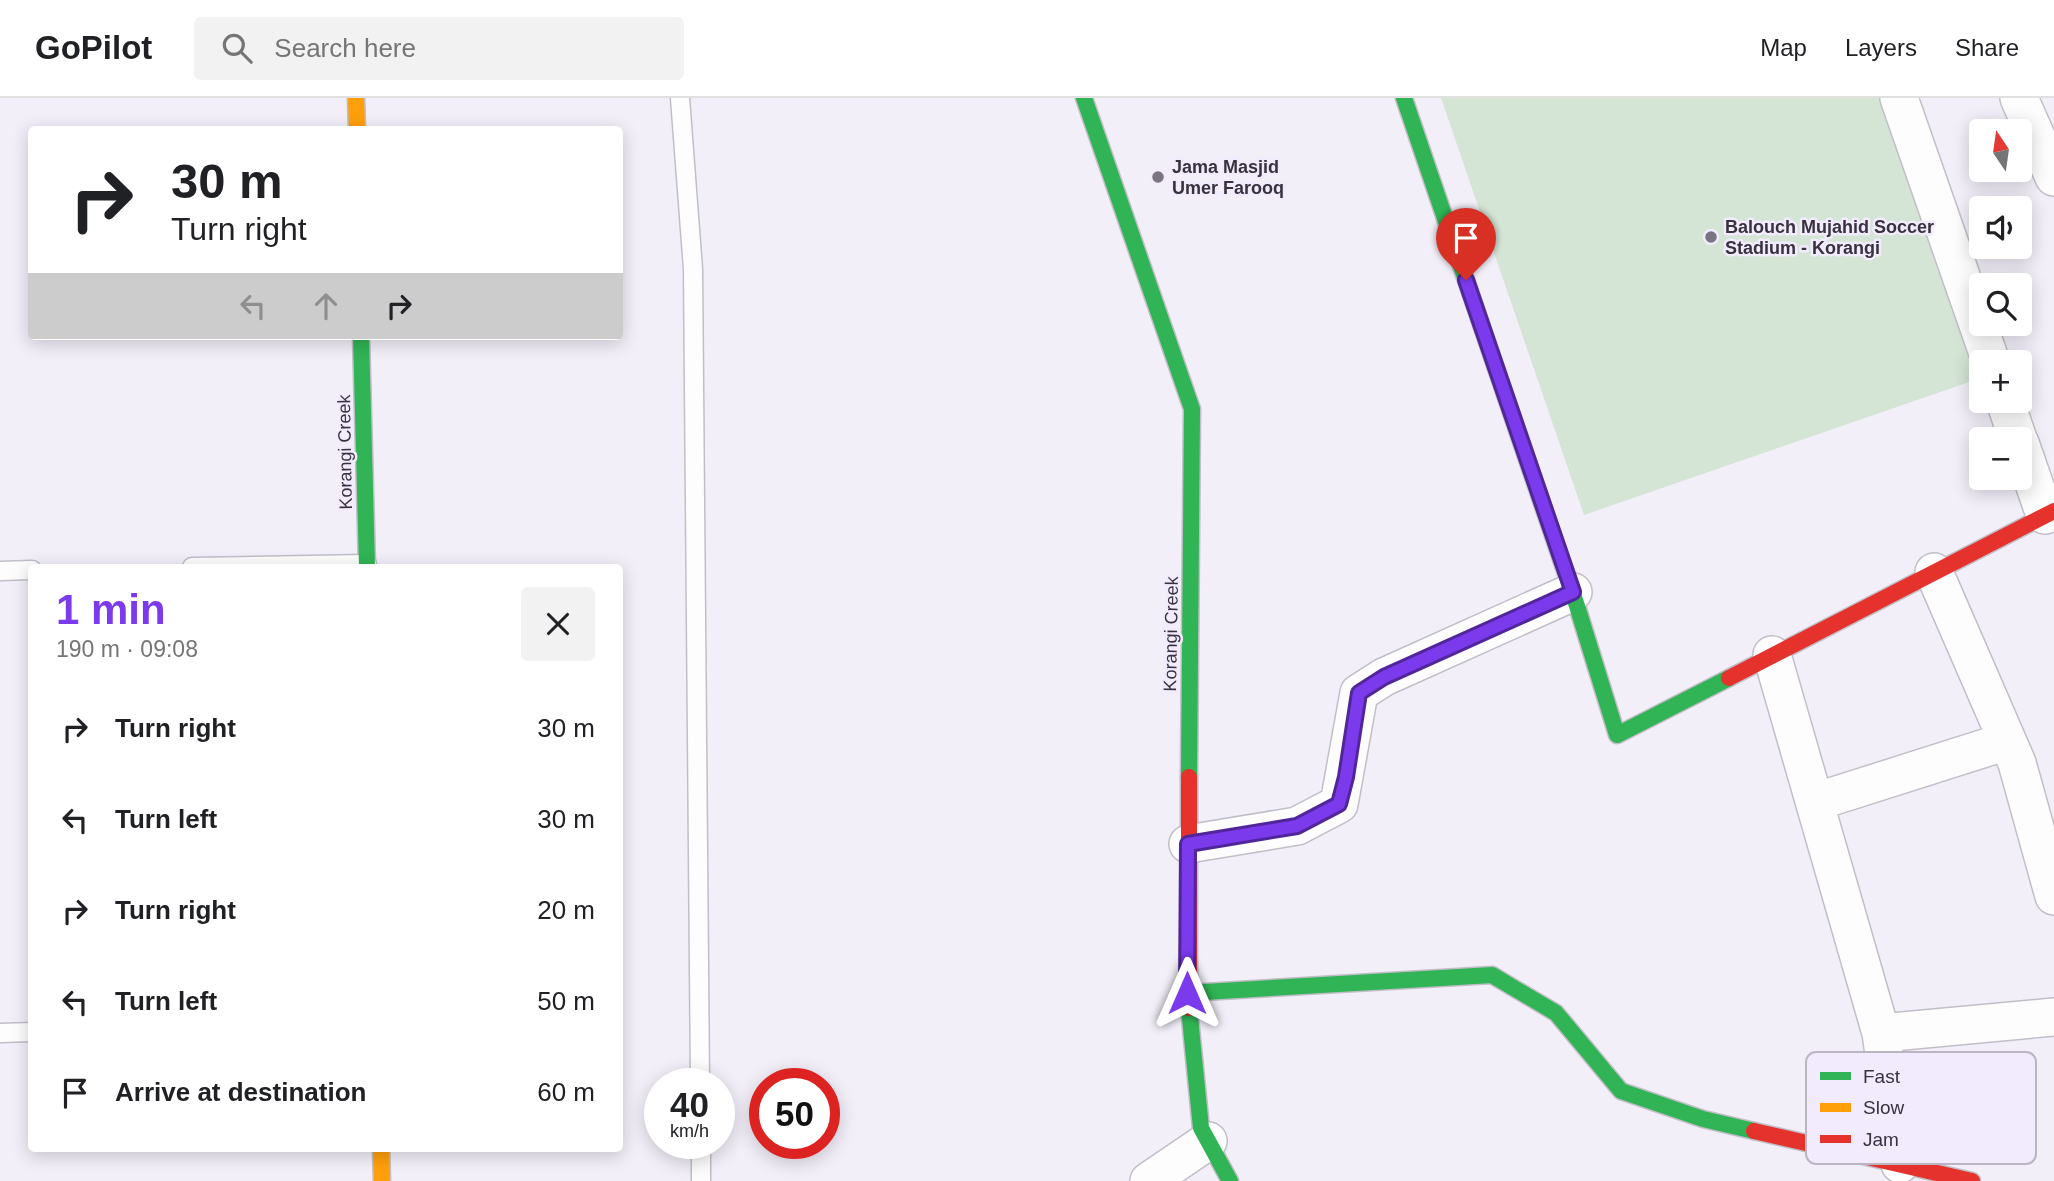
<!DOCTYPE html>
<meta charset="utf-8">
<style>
body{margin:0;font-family:Helvetica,sans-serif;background:#f2f2f2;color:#202124;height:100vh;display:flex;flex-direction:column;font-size:26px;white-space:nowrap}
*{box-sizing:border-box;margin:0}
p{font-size:23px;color:#757577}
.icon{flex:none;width:38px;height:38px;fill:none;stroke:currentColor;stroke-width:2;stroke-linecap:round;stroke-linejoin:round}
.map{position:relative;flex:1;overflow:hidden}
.details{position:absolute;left:28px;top:466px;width:595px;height:588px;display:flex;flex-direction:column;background:#fff;border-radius:7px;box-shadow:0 4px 18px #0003}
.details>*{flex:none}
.hud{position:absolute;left:28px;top:28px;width:595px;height:214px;border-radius:7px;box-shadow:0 4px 18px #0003;background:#fff;color:#202124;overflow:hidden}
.needle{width:46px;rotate:347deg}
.tools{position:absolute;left:1969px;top:21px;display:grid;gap:14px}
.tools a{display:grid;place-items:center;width:63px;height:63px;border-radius:7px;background:#fff;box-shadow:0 4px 18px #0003;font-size:35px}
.speed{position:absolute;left:644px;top:970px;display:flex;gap:14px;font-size:35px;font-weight:700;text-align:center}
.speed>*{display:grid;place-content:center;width:91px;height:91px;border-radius:50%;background:#fff;box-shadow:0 4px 18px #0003;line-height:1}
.speed small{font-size:18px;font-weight:400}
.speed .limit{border:10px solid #d22;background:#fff;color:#111}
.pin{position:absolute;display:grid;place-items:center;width:60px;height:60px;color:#fff;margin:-72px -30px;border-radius:50% 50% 50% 0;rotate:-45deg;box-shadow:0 0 7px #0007}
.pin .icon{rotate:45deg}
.me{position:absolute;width:77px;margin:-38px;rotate:0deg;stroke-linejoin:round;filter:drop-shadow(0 0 5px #0008)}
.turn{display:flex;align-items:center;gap:24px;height:147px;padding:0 28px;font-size:32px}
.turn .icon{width:91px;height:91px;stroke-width:2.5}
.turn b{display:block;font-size:49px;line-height:60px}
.lanes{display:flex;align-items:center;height:66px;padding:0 28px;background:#0003;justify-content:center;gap:35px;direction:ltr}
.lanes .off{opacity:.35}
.round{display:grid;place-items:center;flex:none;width:74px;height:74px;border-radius:7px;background:#f2f2f2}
.headline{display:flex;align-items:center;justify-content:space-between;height:119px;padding:0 28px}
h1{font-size:42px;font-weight:600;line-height:52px;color:#7c3aed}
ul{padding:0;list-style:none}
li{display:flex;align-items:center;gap:21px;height:91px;padding:0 28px}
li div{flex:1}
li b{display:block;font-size:26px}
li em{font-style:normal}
header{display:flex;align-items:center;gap:42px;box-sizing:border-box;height:98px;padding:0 35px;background:#fff;border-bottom:2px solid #e0e0e0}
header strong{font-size:33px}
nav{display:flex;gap:38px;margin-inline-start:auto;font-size:24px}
.search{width:490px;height:63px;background:#f2f2f2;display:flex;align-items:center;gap:18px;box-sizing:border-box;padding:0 24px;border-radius:7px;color:#757577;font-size:26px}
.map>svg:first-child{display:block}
</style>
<header>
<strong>GoPilot</strong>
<div class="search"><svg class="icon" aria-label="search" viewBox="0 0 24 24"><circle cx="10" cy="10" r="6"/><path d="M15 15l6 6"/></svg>Search here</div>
<nav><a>Map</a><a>Layers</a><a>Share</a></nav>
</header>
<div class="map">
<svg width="2054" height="1083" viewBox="0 0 2054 1083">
<rect width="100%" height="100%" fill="#f3eff9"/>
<path fill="#d4e4d5" d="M1441,0H1886L1981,280L1584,417Z"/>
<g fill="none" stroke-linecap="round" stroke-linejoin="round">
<g stroke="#c2bec8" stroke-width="21">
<path id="lane" d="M680,0L693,171L700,985
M192,469L367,466
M0,473L32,472
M0,935L32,934
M701,1045V1083"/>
</g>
<g stroke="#c2bec8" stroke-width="40">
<path id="street" d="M1899,0L1991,264
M2019,0L2054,79
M2005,303L2018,341
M2020,345L2045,417
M1934,474L2017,665L2054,798
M1772,557L1881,935L1900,1066
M1815,704L2007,643
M1188,746L1297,728L1339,706L1359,595L1384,579L1573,494
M1881,935L2054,919
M1149,1083L1208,1043"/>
</g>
<g stroke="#c2bec8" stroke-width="19">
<path id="fast" d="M1084,0L1192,311L1189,679
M1404,0L1577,508L1617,637L1729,580
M361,238L367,469
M1187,895L1492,877L1556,915L1621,993L1703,1021L1754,1033
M1189,910L1201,1030L1230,1083"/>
</g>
<g stroke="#c2bec8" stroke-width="19">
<path id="slow" d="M356,0L357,32
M381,1050L382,1083"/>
</g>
<g stroke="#c2bec8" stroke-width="19">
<path id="jam" d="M1729,580L2054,413
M1189,910V679
M1754,1033L1972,1083"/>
</g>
<use href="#lane" stroke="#fdfdfe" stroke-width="18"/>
<use href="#street" stroke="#fdfdfe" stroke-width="37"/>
<use href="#fast" stroke="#30b455" stroke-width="16"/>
<use href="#slow" stroke="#ff9f0a" stroke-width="16"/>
<use href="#jam" stroke="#e5322d" stroke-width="16"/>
</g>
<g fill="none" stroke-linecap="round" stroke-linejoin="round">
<g stroke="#51269a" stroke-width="18">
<path id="route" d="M1187,895L1188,746L1297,728L1339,706L1346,679L1359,595L1384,579L1573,494L1466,182"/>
</g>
<use href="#route" stroke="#7c3aed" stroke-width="12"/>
</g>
<g fill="#79747f" stroke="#f2ebfd" stroke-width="2.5">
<circle cx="1158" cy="79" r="7"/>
<circle cx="1711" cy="139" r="7"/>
</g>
<g text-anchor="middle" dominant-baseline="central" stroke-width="5" stroke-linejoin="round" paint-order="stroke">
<g font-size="18" font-weight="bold" fill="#37323d" stroke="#f2ebfd" text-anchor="start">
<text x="1172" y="69">Jama Masjid<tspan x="1172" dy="21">Umer Farooq</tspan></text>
<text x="1725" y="129">Balouch Mujahid Soccer<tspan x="1725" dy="21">Stadium - Korangi</tspan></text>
</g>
<g font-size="18" fill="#37323d" stroke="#f2ebfd">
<text transform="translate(345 354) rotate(-91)">Korangi Creek</text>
<text transform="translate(1171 536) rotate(-89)">Korangi Creek</text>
</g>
</g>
<rect x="1806" y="954" width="230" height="112" rx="10" fill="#f2ebfd" stroke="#bab4c3" stroke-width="2"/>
<rect x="1820" y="974" width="31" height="8" fill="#30b455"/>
<rect x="1820" y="1005" width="31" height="9" fill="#ff9f0a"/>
<rect x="1820" y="1037" width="31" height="8" fill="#e5322d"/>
<g font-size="19" fill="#37323d">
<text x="1863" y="985">Fast</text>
<text x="1863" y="1016">Slow</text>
<text x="1863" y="1048">Jam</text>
</g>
</svg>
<div class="tools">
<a><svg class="needle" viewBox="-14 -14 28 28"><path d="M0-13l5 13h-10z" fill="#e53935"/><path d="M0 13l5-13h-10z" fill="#757577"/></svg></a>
<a><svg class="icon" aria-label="sound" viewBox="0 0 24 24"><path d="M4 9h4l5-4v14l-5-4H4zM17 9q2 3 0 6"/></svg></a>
<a><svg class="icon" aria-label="search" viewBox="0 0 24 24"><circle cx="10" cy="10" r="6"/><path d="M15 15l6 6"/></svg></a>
<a>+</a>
<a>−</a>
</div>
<div class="speed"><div>40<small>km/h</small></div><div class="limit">50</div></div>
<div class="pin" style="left:1466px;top:182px;background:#d93025"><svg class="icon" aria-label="arrive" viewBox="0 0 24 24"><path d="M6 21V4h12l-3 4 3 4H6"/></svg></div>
<svg class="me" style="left:1187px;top:895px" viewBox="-20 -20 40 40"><path d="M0-17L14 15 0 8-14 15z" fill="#7c3aed" stroke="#fff" stroke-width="4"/></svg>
<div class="hud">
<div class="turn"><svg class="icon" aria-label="right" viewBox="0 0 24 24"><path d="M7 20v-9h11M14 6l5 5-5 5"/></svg><div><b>30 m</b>Turn right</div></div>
<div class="lanes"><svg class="icon off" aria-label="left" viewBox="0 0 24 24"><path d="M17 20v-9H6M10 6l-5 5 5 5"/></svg><svg class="icon off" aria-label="ahead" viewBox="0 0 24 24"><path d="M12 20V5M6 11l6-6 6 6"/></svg><svg class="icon" aria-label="right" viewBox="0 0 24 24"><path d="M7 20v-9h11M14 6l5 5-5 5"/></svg></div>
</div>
<section class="details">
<div class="headline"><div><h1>1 min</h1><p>190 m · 09:08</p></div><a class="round"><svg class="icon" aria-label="close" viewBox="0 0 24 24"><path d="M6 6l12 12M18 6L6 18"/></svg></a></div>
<ul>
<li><svg class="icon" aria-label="right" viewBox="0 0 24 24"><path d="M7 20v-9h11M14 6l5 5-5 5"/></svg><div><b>Turn right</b></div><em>30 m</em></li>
<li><svg class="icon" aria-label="left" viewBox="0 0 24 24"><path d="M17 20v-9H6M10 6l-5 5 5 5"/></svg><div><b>Turn left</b></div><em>30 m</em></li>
<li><svg class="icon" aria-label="right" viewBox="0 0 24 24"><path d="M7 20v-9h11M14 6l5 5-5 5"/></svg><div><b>Turn right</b></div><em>20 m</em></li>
<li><svg class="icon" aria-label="left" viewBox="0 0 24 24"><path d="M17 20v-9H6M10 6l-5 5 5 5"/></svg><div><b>Turn left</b></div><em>50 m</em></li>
<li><svg class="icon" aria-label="arrive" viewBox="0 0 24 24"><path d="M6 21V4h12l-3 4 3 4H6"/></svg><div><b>Arrive at destination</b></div><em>60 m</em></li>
</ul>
</section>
</div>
